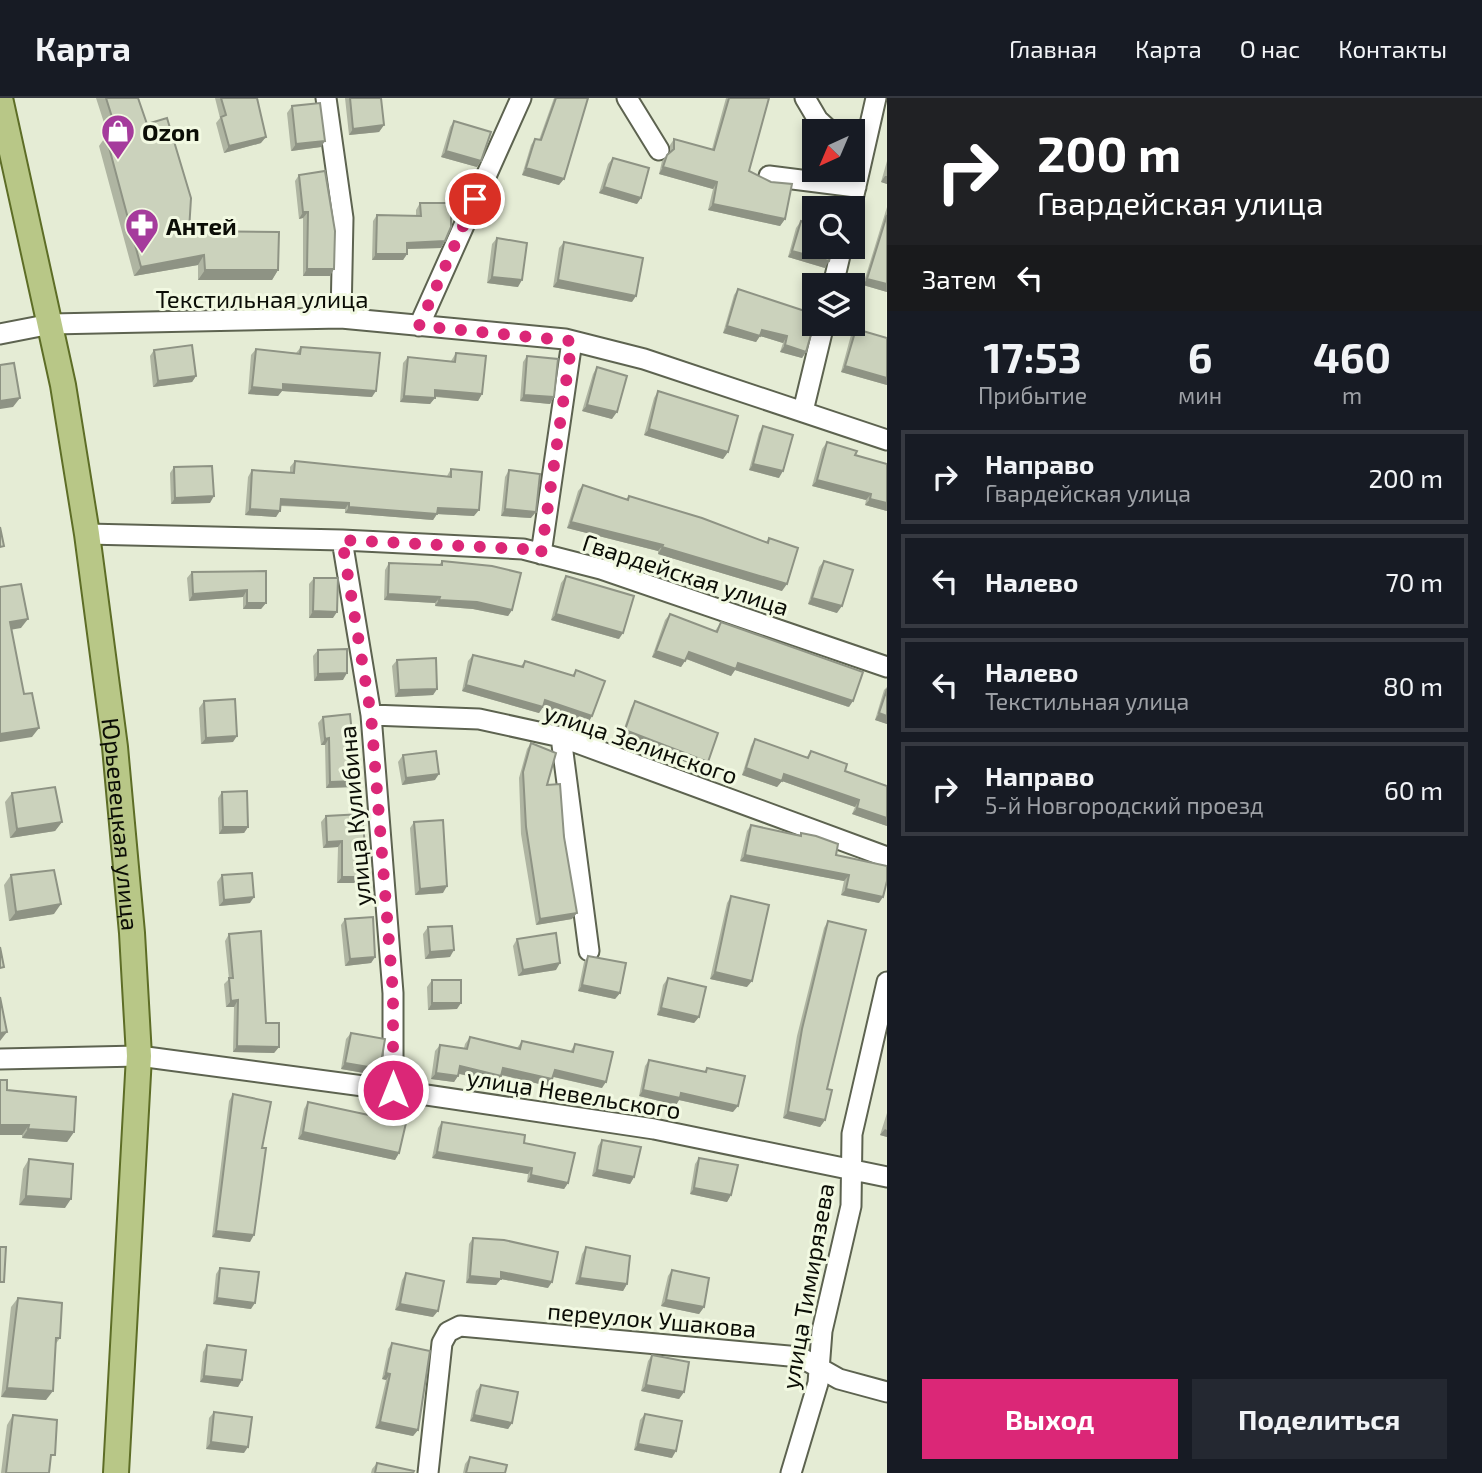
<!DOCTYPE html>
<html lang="ru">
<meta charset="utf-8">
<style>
body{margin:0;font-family:"Exo 2",sans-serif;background:#242831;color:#f1f3f6;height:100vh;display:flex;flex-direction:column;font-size:26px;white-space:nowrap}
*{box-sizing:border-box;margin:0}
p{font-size:23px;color:#9ea1a6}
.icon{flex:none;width:38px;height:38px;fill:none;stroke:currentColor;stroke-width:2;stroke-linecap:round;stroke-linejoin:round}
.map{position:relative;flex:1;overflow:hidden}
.sheet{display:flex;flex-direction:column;background:#171b24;width:595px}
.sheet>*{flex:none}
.banner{background:#202124;color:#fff;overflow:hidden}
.needle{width:46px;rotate:224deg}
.tools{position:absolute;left:802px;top:21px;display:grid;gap:14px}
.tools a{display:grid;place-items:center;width:63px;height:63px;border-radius:0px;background:#171b24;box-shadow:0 4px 10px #0003;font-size:35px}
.pin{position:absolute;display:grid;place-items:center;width:60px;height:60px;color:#fff;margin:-30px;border:4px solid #fff;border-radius:50%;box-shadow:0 2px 7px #0007}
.me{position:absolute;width:77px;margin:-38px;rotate:0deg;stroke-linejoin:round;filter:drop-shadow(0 0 5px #0008)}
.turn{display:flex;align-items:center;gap:24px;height:147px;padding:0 35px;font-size:32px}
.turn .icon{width:91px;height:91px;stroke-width:2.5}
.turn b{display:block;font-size:49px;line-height:60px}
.then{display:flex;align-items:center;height:66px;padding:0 35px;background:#0003;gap:14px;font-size:26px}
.eta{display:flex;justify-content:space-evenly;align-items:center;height:119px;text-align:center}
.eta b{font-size:42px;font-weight:700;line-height:49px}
.primary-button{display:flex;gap:14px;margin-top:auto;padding:14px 35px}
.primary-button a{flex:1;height:80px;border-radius:0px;background:#db2777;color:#fff;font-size:28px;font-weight:700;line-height:80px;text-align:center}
.primary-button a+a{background:#242831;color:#f1f3f6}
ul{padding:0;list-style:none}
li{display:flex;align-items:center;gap:21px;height:94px;margin:0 14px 10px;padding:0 21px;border:4px solid #363941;border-radius:0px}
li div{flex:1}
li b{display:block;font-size:26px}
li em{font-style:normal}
header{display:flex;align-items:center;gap:42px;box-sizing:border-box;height:98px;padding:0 35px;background:#171b24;border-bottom:2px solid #363941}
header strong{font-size:33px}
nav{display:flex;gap:38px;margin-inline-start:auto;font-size:24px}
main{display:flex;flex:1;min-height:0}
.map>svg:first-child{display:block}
</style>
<header>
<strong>Карта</strong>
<nav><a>Главная</a><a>Карта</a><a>О нас</a><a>Контакты</a></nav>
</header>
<main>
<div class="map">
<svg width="887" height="1375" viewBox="0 0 887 1375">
<rect width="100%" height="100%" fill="#e5ecd5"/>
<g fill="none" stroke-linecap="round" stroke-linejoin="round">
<g stroke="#5d6350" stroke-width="23">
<path id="minor" d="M326,0L343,120L341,220
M627,0L659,52
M805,0L818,22L830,33
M769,78L856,89
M851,110L876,0
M833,187L842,149
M419,228L521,0
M0,236L51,226L341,220L565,241L644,261L887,342
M803,313L824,226
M87,436L342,442L523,451L601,471L887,569
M342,442L371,617L393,895V992
M541,456L572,243
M371,617L479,621L561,639L887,759
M561,639L589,853
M0,961L139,958L393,992L654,1031L887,1079
M428,1375L442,1245L448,1234L460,1228L800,1259L839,1281L887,1294
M791,1375L818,1285L822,1233L851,1108L852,1036L887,884"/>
</g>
<g stroke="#5d6d26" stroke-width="28">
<g id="major">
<path id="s1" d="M0,0L63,287L87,436L115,649L132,835L139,958L116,1375"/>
</g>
</g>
<use href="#minor" stroke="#fff" stroke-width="19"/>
<use href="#major" stroke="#b8c787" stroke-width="24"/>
</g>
<path fill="#afb5a2" d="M96,0H138L147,26L189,133L278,172L272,182H198V167L134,178L99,48L106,38L108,37Z
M215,0H257L261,45L224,55L216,25L220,20Z
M345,0H381L384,27L379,34L349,37Z
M554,0H588L559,87L522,77L531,47L535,41L539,42Z
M726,0H769L749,73L785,121L780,128L708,112L713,91L659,76L662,63L670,54V47L674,41L712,51Z
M292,8L321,49L291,53L287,15Z
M454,23L481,63L477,69L441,59L450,29Z
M613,60L637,106L599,95L608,66Z
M887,63V86L881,84Z
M299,77L330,178H303V120L299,121L295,83Z
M420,105L445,143L441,150L407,151V156L403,162H372L373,123L377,117L416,118V112Z
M887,109V194L863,187Z
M801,123L825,170L788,159L796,130Z
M497,140L518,189L487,185L492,146Z
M564,144L632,204L553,189L559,150Z
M738,191L806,254L802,260L780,254L783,245L760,238L756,244L723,235L734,197Z
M856,231L887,240V287L841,274L851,237Z
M301,249L372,299L282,293L278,298L248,296L251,257L256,251L296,255Z
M154,252L196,278L192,284L153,289L150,258Z
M456,255L482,296L478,303L435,299L430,306L400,304L403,265L408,259L451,263Z
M527,258L554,299L550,306L520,303L523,264Z
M597,269L612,321L582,313L593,276Z
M658,293L728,354L723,361L644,337L654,300Z
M763,328L779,380L749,372L759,335Z
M827,344L855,357L887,413L865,407L866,402L812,388L822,351Z
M295,363L447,378L451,371L474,418L437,416L433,422L345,415V411L281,408L276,419L245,417L248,379L252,372L290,375V369Z
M174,369L210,405L171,406L170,375Z
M509,372L531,420L501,418L505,379Z
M583,387L626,401L629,398L766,444L769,440L782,493L658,456V453L567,430L578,393Z
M442,463L512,512L508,518L473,511L435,508V505L384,502L385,472L389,465L439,467Z
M824,463L837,515L808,506L819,469Z
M266,473V505L261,511H243V499L189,503L187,480L192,474Z
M566,478L619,541L551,522L561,485Z
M314,480L333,520H309V486Z
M670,516L715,533L721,524L849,609L735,572L731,578L686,561L681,569L652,559L665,522Z
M318,552L343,582L314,583L313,558Z
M473,557L521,568L525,563L572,578L576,572L592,618L588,625L543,609L539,615L462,593L468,563Z
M397,562L437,591L433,597L395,599L392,568Z
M887,589V626L875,622L884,592Z
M204,603L233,644L201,646L199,610Z
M635,603L704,671L621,639L631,610Z
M323,619L353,689L326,690L325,647H321L318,625Z
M755,641L807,659L811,653L845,673L887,688V728L852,716L855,709L782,683L777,689L742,677L751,648Z
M531,645L547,687L564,739L572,821L536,827L521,736L519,680L527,651Z
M403,657L435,682L402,687L398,664Z
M222,694L248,729L244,735L219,736L218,700Z
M12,695L62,724L55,733L10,740L5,704Z
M326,718L368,779L363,785H337L338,749L323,750L321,724Z
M414,724L443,795L415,797L410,730Z
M751,727L799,737L801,735L836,757L879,805L841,797L844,783L740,763L747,733Z
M11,777L54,816L9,823L4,787Z
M222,777L250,805L219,808L217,784Z
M731,798L747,889L710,881L727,805Z
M345,821L375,859L371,865L345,868L341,827Z
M828,823L827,991L825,1022L820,1029L783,1020L797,938L824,830Z
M428,829L450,859L425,861L423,836Z
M229,836L266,925L279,949L274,955L233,954L234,909H226L224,886L229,881L225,843Z
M517,841L556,872L518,878L513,848Z
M588,858L620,895L615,901L578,893L584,864Z
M668,880L699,919L694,925L657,917L663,887Z
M432,882L457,911L428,912L427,889Z
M351,935L380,971L376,977L341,971L346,941Z
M470,939L517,950L522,943L570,954L575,946L602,990L553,979L548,988L501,977L496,984L459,976L454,984L431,981L435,953L440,947L464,950L465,946Z
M649,962L704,974L707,970L733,1014L679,1002L676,1007L639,998L645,968Z
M7,992L74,1034L67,1044L22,1040V1037Z
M233,996L262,1050L250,1144L212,1139L229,1003Z
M308,1004L399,1055L395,1062L298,1041L304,1011Z
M887,1015V1039L880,1037Z
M442,1024L524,1045L568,1085L564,1091L527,1084L528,1076L432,1060L438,1030Z
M602,1042L634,1079L630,1086L592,1078L598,1048Z
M699,1060L731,1097L727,1104L690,1096L695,1066Z
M29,1061L65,1110L19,1107L23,1071Z
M473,1140L548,1190L501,1181L496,1187L466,1185L469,1146Z
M586,1149L627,1186L623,1193L575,1186L582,1156Z
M220,1170L251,1211L213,1206L216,1176Z
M672,1172L704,1209L699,1216L661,1208L668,1178Z
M406,1175L433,1219L395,1212L402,1182Z
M18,1200L60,1240L55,1247L46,1302L1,1299L11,1209Z
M392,1245L418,1332L413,1338L375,1330L386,1282L382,1281L388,1251Z
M207,1247L242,1282L238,1289L200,1284L203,1254Z
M652,1257L684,1294L679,1301L641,1293L648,1263Z
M481,1287L512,1325L508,1331L470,1323L476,1293Z
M214,1314L244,1355L206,1351L209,1320Z
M645,1316L672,1360L634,1352L640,1322Z
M13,1317L50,1365L49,1375H1L7,1327Z
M470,1359L505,1375H463L465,1366Z
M377,1365L413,1375H371L372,1371Z"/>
<path fill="#8e9384" d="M384,27L379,34L349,37L353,31Z
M266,39L261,45L224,55L229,48Z
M325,43L321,49L291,53L296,46Z
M446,53L481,63L477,69L441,59Z
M663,69L717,84L713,91L659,76Z
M526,70L564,81L559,87L522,77Z
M885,78H887V86L881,84Z
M604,89L641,100L637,106L599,95Z
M713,106L785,121L780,128L708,112Z
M303,114H308L303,120L299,121Z
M445,143L441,150L403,151L407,145Z
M792,153L829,163L825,170L788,159Z
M376,156H407L403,162H372Z
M204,157L198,167L134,178L141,169Z
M307,171H334L330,178H303Z
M205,172H278L272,182H198Z
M492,179L522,182L518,189L487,185Z
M867,181L887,186V194L863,187Z
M558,182L636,198L632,204L553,189Z
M727,228L762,232L787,238L783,245L760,238L756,244L723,235Z
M785,247L806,254L802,260L780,254Z
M845,268L887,280V287L841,274Z
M196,278L192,284L153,289L158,283Z
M283,286L376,293L372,299L282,293L278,298L248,296L252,289Z
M435,292L482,296L478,303L431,298Z
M524,297L554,299L550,306L520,303Z
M404,298L435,300L430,306L400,304Z
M20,300L13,309L0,311V303Z
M587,307L617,314L612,321L582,313Z
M649,331L728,354L723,361L644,337Z
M753,366L783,373L779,380L749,372Z
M817,382L871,396L866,402L812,388Z
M214,398L210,405L171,406L175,400Z
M281,401L349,405L345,411L277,407Z
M870,401L887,405V413L865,407Z
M349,409L438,410L479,412L474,418L437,416L433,422L345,415Z
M250,411L280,413L276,419L245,417Z
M505,411L536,414L531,420L501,418Z
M571,424L663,447L658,453L567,430Z
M662,449L787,486L782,493L658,456Z
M247,492L243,499L189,503L193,496Z
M388,496L440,499L435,505L384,502Z
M812,500L842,508L837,515L808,506Z
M439,502L477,504L512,512L508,518L473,511L435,508Z
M247,505H266L261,511H243Z
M313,513L337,514L333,520H309Z
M556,516L623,535L619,541L551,522Z
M28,521L21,530L4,533L10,524Z
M656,553L685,563L681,569L652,559Z
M689,554L738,565L853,603L849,609L735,572L731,578L684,560Z
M347,575L343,582L314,583L318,576Z
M466,587L545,602L592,618L588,625L543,609L539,615L462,593Z
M437,591L433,597L395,599L399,592Z
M879,615L887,618V626L875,622Z
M39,630L32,639L0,644V636Z
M625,632L708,664L704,671L621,639Z
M237,638L233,644L201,646L206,640Z
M329,640L325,647H321L325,641Z
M746,670L784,676L859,702L855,709L782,683L777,689L742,677Z
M439,676L435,682L402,687L406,680Z
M357,683L353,689L326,690L330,684Z
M857,710L887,720V728L852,716Z
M62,724L55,733L10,740L17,731Z
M223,729H248L244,735L219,736Z
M342,743L338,749L323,750L327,744Z
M745,757L849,777L844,783L740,763Z
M342,779H368L363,785H337Z
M447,788L443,795L415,797L420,791Z
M846,791L883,799L879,805L841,797Z
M254,799L250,805L219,808L224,802Z
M61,806L54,816L9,823L16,814Z
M577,815L572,821L536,827L540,821Z
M454,852L450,859L425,861L430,854Z
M375,859L371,865L345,868L350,861Z
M560,865L556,872L518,878L523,872Z
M715,874L752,883L747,889L710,881Z
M582,887L620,895L615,901L578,893Z
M238,902L234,909H226L231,903Z
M432,905H461L457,911L428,912Z
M661,910L699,919L694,925L657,917Z
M7,934L0,943V935Z
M237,948L279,949L274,955L233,954Z
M345,965L380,971L376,977L341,971Z
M460,968L501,978L496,984L456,975Z
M503,970L552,981L548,988L498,976Z
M555,972L606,984L602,990L550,978Z
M436,975L458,978L454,984L431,981Z
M643,992L681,995L738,1008L733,1014L679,1002L676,1007L639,998Z
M788,1014L825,1022L820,1029L783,1020Z
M0,1027H29L22,1037H0Z
M28,1031L74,1034L67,1044L22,1040Z
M885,1031L887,1032V1039L880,1037Z
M303,1034L399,1055L395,1062L298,1041Z
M437,1054L532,1070L528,1076L432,1060Z
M597,1072L634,1079L630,1086L592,1078Z
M531,1077L568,1085L564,1091L527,1084Z
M694,1090L731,1097L727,1104L690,1096Z
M26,1098L71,1101L65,1110L19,1107Z
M216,1133L254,1137L250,1144L212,1139Z
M501,1174L552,1184L548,1190L501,1181L496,1187L466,1185L470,1178Z
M580,1180L627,1186L623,1193L575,1186Z
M217,1200L255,1205L251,1211L213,1206Z
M666,1202L704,1209L699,1216L661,1208Z
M400,1206L438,1213L433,1219L395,1212Z
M386,1275L390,1276L386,1282L382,1281Z
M204,1278L242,1282L238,1289L200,1284Z
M646,1287L684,1294L679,1301L641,1293Z
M7,1290L53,1293L46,1302L1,1299Z
M474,1317L512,1325L508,1331L470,1323Z
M380,1324L418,1332L413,1338L375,1330Z
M211,1344L248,1349L244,1355L206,1351Z
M638,1346L676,1353L672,1360L634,1352Z"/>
<path fill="#cbd2bc" stroke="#8e9384" stroke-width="2" d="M106,0H138L147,26L167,20L191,100L189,133L279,134L278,172H205L204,157L141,169L106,38L117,35Z
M221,0H257L266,39L229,48L221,19L226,17Z
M350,0H381L384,27L353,31Z
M556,0H588L564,81L526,70L535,41L541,42Z
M729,0H769L749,73L771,84L792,86L785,121L713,106L717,84L663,69L667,57L674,51V41L714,52Z
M320,5L325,43L296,46L292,8Z
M454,23L491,34L481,63L446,53Z
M613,60L649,70L641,100L604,89Z
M325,73L335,133L334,171H307L308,114H303L299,77Z
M420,105H451V129L445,143L407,145V156H376L377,117L421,118Z
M887,117V186L867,181Z
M801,123L814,127V149H833L829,163L792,153Z
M497,140L527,145L522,182L492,179Z
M564,144L643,160L636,198L558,182Z
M738,191L814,216V226L806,254L785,247L787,238L762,232L760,238L727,228Z
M856,231L887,240V280L845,268Z
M192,247L196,278L158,283L154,252Z
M301,249L380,255L376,293L283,286V292L252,289L256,251L300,256Z
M456,255L486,258L482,296L435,292V300L404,298L408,259L455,264Z
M527,258L558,261L554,299L524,297Z
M14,265L20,300L0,303V267Z
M597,269L627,278L617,314L587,307Z
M658,293L738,318L728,354L649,331Z
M763,328L793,337L783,373L753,366Z
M827,344L857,353L855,357L887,366V405L870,401L871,396L817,382Z
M295,363L451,379V371L482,374L479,412L438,410L437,416L349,409V405L281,401L280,413L250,411L252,372L294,375Z
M212,368L214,398L175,400L174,369Z
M509,372L540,376L536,414L505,411Z
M583,387L628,402L629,398L702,420L768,445L769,440L798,450L787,486L662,449L663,447L571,424Z
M0,429L4,448L0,449Z
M442,463L492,468L521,475L512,512L477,504L439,502L440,499L388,496L389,465L442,467Z
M824,463L853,472L842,508L812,500Z
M266,473V505H247V492L193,496L192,474Z
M566,478L634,498L623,535L556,516Z
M314,480H338L337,514L313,513Z
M21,486L28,521L10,524L24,596L32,595L39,630L0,636V489Z
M670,516L717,534L721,524L863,574L853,603L738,565L736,571L689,554L685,563L656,553Z
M347,551V575L318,576V552Z
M473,557L523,569L525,563L574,578L576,572L605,583L592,618L545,602L543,609L466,587Z
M436,560L437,591L399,592L397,562Z
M887,591V618L879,615Z
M235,601L237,638L206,640L204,603Z
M635,603L718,635L708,664L625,632Z
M350,616L357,683L330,684L329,640L325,641L323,619Z
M755,641L808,660L811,653L847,666L845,673L887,688V720L857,710L859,702L784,676L782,683L746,670Z
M531,645L556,655L547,687L560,686L564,739L577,815L540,821L526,729L523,674Z
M436,653L439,676L406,680L403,657Z
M55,689L62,724L17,731L12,695Z
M247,693L248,729H223L222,694Z
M362,716L368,779H342V743L327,744L326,718Z
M443,722L447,788L420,791L414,724Z
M751,727L801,738V735L816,738L838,746L836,757L887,768V783L883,799L846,791L849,777L745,757Z
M54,772L61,806L16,814L11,777Z
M252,775L254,799L224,802L222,777Z
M731,798L769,807L752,883L715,874Z
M373,819L375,859L350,861L345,821Z
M828,823L866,832L827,991L832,992L825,1022L788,1014L802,931Z
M452,828L454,852L430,854L428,829Z
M261,833L266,925H279V949L237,948L238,902L231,903L229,880H233L229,836Z
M556,835L560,865L523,872L517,841Z
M0,849L4,869L0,870Z
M588,858L626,865L620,895L582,887Z
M668,880L706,889L699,919L661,910Z
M432,882H461V905H432Z
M0,899L7,934L0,935Z
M351,935L385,941L380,971L345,965Z
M470,939L520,951L522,943L573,954L575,946L613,954L606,984L555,972L552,981L503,970L501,978L460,968L458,978L436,975L440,947L467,951Z
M649,962L706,974L707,970L745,978L738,1008L681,995L680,1000L643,992Z
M0,982H7V992L76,999L74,1034L28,1031L29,1027H0Z
M233,996L271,1004L262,1050H266L254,1137L216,1133Z
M308,1004L406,1025L399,1055L303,1034Z
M442,1024L525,1037L524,1045L575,1055L568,1085L531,1077L532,1070L437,1054Z
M602,1042L641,1049L634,1079L597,1072Z
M699,1060L738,1067L731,1097L694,1090Z
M29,1061L73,1066L71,1101L26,1098Z
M473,1140L504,1142L558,1154L552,1184L501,1174V1181L470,1178Z
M0,1149H6L4,1184H0Z
M586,1149L630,1158L627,1186L580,1180Z
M220,1170L259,1174L255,1205L217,1200Z
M672,1172L709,1180L704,1209L666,1202Z
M406,1175L444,1183L438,1213L400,1206Z
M18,1200L62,1205L60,1240H56L53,1293L7,1290Z
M392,1245L430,1253L418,1332L380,1324L390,1276L386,1275Z
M207,1247L246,1252L242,1282L204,1278Z
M652,1257L689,1264L684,1294L646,1287Z
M481,1287L518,1294L512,1325L474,1317Z
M214,1314L252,1319L248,1349L211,1344Z
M645,1316L682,1323L676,1353L638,1346Z
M13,1317L57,1322L55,1357H51L49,1375H6Z
M470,1359L507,1367L505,1375H466Z
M377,1365L414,1373L413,1375H375Z"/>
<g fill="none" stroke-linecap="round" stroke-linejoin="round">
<path stroke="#db2777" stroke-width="12" stroke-dasharray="0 21.6" d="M393,992V895L371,617L342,442L523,451L541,456L572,243L419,228L475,101"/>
</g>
<defs>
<g id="shop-pin" transform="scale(1.75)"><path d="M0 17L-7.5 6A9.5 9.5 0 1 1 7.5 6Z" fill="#a53b9c" stroke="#f2f9e2"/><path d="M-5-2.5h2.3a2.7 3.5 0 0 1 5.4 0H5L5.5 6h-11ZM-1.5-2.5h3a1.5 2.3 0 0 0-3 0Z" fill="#fff"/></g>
<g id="pharmacy-pin" transform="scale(1.75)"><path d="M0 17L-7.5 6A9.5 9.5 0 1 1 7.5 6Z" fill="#a53b9c" stroke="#f2f9e2"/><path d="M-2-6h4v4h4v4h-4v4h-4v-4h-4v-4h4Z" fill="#fff"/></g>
</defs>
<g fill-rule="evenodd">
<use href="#shop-pin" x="118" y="33"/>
<use href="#pharmacy-pin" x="142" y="127"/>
</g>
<g text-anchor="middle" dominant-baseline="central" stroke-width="6" stroke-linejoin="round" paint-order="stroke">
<g font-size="24" font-weight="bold" fill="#0b0d06" stroke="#f2f9e2" text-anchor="start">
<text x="142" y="33">Ozon</text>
<text x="166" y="127">Антей</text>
</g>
<g font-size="24" fill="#0b0d06" stroke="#f2f9e2">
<text x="262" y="200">Текстильная улица</text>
<text transform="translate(686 476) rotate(18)">Гвардейская улица</text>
<text transform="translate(641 645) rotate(19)">улица Зелинского</text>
<text transform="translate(354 718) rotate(-95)">улица Кулибина</text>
<text stroke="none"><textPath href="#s1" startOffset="737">Юрьевецкая улица</textPath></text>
<text transform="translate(574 995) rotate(9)">улица Невельского</text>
<text transform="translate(807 1188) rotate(-80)">улица Тимирязева</text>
<text transform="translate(652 1221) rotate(5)">переулок Ушакова</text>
</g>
</g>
</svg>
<div class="tools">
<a><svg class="needle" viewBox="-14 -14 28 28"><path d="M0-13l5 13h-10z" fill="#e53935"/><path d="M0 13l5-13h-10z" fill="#9ea1a6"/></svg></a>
<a><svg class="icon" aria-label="search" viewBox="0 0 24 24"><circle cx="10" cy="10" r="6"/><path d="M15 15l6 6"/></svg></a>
<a><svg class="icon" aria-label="layers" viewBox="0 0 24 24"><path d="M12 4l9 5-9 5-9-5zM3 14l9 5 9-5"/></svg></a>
</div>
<div class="pin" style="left:475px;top:101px;background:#d93025"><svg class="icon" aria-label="arrive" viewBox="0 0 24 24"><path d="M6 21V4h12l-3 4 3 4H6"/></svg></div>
<svg class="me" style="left:393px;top:992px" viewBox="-20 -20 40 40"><circle r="17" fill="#db2777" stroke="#fff" stroke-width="3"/><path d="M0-11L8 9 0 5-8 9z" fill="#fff"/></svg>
</div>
<section class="sheet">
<div class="banner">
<div class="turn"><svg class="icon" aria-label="right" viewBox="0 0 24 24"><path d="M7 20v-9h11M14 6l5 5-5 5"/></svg><div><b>200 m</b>Гвардейская улица</div></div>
<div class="then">Затем<svg class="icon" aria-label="left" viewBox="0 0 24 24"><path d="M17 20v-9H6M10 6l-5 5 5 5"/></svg></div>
</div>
<div class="eta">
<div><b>17:53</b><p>Прибытие</p></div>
<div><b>6</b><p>мин</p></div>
<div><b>460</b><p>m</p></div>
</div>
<ul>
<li><svg class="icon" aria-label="right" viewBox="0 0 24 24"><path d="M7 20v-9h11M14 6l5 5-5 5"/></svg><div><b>Направо</b><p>Гвардейская улица</p></div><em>200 m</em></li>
<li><svg class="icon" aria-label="left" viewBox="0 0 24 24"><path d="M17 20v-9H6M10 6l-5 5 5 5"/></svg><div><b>Налево</b></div><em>70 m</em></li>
<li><svg class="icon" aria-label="left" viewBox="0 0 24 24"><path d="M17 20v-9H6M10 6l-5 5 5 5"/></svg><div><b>Налево</b><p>Текстильная улица</p></div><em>80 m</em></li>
<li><svg class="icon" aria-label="right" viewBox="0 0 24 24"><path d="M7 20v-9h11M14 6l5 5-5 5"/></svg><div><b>Направо</b><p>5-й Новгородский проезд</p></div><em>60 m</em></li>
</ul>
<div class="primary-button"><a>Выход</a><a>Поделиться</a></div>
</section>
</main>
